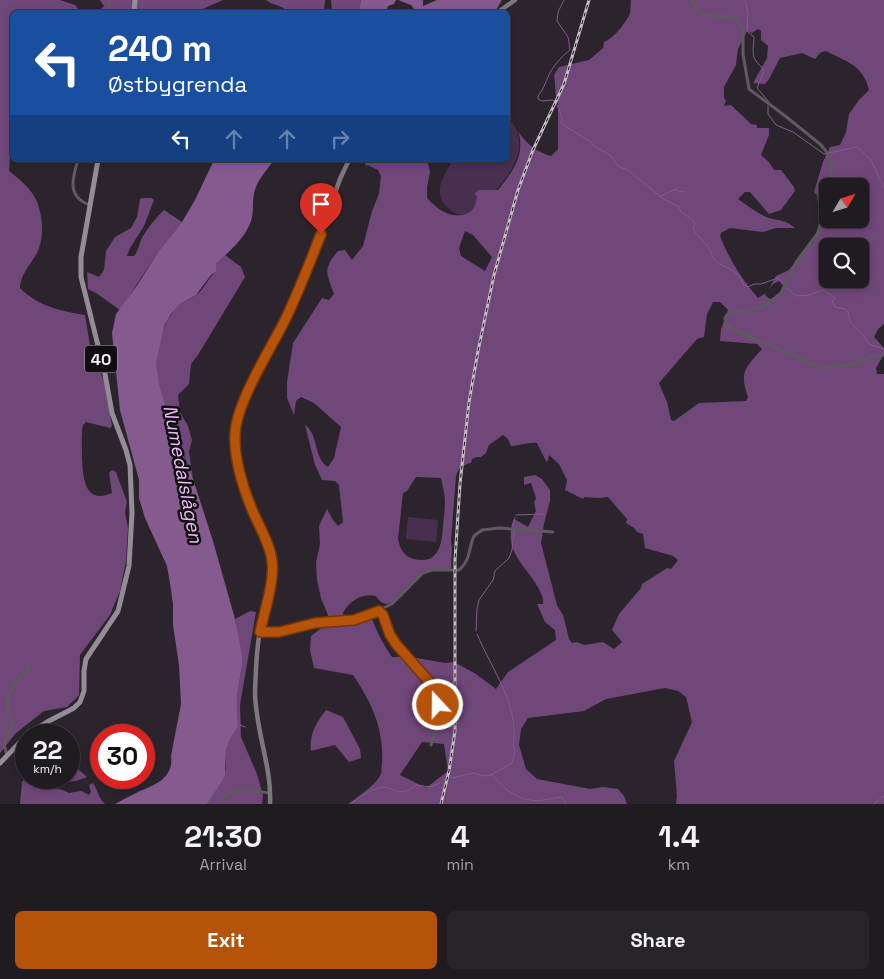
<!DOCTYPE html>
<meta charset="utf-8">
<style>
body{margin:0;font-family:"Space Grotesk",sans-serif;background:#28242a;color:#f1f3f6;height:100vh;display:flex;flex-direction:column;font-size:19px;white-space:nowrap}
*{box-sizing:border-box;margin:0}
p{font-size:16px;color:#a2a1a5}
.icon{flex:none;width:28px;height:28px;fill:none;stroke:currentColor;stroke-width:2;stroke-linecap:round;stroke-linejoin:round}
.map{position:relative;height:804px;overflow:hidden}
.side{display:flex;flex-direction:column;background:#201b21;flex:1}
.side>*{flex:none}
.guide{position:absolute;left:10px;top:10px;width:500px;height:152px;border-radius:8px;box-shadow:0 2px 8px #0003,0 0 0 1px #3d393f;background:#1a4fa0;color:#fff;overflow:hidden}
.needle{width:32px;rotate:52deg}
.controls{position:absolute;left:819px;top:178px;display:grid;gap:10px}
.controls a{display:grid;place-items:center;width:50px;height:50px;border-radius:8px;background:#201b21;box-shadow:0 2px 8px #0003,0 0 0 1px #3d393f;font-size:25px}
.speed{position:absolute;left:15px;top:724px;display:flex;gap:10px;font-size:25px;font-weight:700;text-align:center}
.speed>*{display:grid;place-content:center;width:65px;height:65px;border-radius:50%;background:#201b21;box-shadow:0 2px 8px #0003,0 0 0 1px #3d393f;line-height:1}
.speed small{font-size:12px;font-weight:400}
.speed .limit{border:8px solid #d22;background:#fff;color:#111}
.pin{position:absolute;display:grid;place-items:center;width:42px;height:42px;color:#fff;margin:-51px -21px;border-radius:50% 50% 50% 0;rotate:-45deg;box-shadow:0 0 5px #0007}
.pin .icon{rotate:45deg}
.me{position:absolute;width:55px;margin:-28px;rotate:339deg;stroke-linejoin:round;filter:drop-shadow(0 0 4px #0008)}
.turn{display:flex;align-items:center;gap:18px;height:105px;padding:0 15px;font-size:22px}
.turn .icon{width:65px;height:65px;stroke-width:2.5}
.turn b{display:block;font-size:35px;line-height:42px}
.lanes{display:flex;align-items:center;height:48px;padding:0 15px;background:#0003;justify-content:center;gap:25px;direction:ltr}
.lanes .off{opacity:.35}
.eta{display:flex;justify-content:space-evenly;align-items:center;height:85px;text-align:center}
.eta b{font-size:30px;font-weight:700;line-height:35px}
.action{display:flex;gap:10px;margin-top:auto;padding:10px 15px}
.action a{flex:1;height:58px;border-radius:8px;background:#b45309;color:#fff;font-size:20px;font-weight:700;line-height:58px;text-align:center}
.action a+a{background:#28242a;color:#f1f3f6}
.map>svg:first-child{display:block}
</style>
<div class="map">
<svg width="884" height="804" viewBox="0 0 884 804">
<rect width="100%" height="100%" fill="#2b242c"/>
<path fill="#492f4f" d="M508,118C535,144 508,181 485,200C479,205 473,211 466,214C459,216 454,213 448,208C431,193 444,176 453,160H508Z
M408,517L438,520L436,542L406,539Z"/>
<path fill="#6f4779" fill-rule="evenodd" d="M0,0H60L75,5L81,12H12V154L10,158L9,171C18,178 28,186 34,196C43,210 45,238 37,253C31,264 20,275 20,288C38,306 60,311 85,315L91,351L104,381L112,426L110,428L86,422L83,425C81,435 82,447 82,457C83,477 84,505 112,493L109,473L112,470L116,472L127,502L125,512L128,528L126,561L120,591L110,615L80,655L79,695L67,707L44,711L16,733L0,753Z
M100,0H223L196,12H98L104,6Z
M266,0H325L324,11L322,12H285L286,10C280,5 272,5 266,0Z
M331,0H361L358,12H332Z
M631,0H884V324L878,329L874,337L884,348V354L876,368L877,374H884V804H676L677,796L674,761L692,722L686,697L678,691L665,688L606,699L584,711L528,718L521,729L519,745L526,769L537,779L590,789L603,787L618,789L624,796L627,804H349C358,796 376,785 381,774C382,772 381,766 382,763C384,729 372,703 353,675L314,668L310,650L311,636L325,625L328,615L321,598L317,580L316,562L320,544L319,526L327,509L333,520L338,526L343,522L339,485L335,481L322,480L315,465L305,425C319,434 313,458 328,467L334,458L341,427L314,403L301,397L296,401L294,415L287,398V382L293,343L322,298L329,300L334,294C326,272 323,269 338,251L345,250L352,260L363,246L372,211L379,194L381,176L378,170L367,165L366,166L364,160H427L430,172L427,187V198C438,210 452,220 468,213C475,209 476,204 477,196L474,194L479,190H498C512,173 526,154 518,131C525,143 538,153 551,156L558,149V103C554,94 556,84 554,75L559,67L589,60L603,48L604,42C614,38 626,23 630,13C631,9 630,4 631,0ZM758,29L761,31V40L768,46L767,58L753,83L765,84L769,79L780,58L802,53L815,59L820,53L826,51C847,62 863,65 869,90L859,100L849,114L846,132L840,145L830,147L823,162L814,192L817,195L820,221L813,243L800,255L789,270L776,276L769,289L773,284L779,281L785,288L779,295L770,299L765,295L766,293L758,298C742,280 729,259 720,236L721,233L730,228L763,232L776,228H795C786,220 780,221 769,218C758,214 748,206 738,199L745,192H750L769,214L781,210L795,191L794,187L781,170H774L769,162L761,155L769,135V128H757V125L751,124L731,105L724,106L726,101L724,98V87L736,65L738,49L747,31L752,33ZM828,186H860V219H828ZM465,231L473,235L492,257L485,271L461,256L459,248ZM828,246H860V279H828ZM713,302H720L728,310L721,329L720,341L757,344L762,349C745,368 739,372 748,397L746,401L699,403L674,421L671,420L667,402L659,383L697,339L704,337L707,314ZM503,435L508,439L511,446C520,446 528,442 537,443L547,463L549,455L559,464L567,480L565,490L583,499L584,497L598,498L608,497L627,519L626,523L634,528L637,532L643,534L645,548L673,556L678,560L671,569L667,568L642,584L641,588L619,614L612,630L622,642L614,649L603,642L584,645L577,642L572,643L569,639L563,615L557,605L541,543L544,524L550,501V490L542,479L535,475L524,477V485L531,483L536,498L534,503L536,511L528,527L514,519C502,551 525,564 539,589C541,594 544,598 543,604H537L545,622L555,630L556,640L508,672L496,689L476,674L454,662L445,663L411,657H392C384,646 377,632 372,619L366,615L344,618L343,613C349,601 363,593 376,596C392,622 414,576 428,571C434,569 444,570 451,570L452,548L451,540L456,476C459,468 462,465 471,463L472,459L477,457H481L486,453L489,445ZM416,477L441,478C442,485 445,493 445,501C445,509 444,517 443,525C442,544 439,565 414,559C403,556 400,548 398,539L403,493L407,491ZM422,742L444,744L448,771L426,788L400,775Z
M143,198H151L154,200L144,226L130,248L127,256H134C139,250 139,243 143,236C149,226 156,218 164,210L182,222L158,252L120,310L96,293L88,289L87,272L99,277L104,270L106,251L115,237L131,228L137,217L140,199Z
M225,255L241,267L245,277L198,355L191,364L189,384L178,395L180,412L188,426L192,440L189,452L193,479C189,470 186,460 183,451C174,425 156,389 156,363C156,342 165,319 180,304C185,299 191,299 196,295C205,289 208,277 216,272V264Z
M250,611L256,612L240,705L241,737L257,774L263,795L262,804H207L226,769V750L230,739L238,727L237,695L242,666L235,619Z
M326,710L343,717L360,749L361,758L349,762L335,745L311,751C309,734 316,723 326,710Z
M69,761L87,777L76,781L53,783L50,778L40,782L42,790C52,787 60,788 69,793L81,791L89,795L91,792L89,785L93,783C99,792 97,796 105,804H20L22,782L26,777L69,778Z"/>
<path fill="#855b8f" d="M361,0H396L394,4L388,6L386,12H358Z
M398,0H423V6L437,0H502L496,10L491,12H403L414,9L411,5Z
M214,160H274C267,170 256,181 254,194C252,202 254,213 251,221C244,240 230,250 216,264V272L211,275L196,295L181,303L171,314L164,326L156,363L159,384L171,424L193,479L213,541L235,619L242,655V666L237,695L238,727L230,739L226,750L225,776L207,804H115C123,800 131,795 140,791C156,785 174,777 171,756L181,704L179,665L173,625V604L170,583L167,566L145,518L139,498V480L120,410L112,333L116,314L138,284L158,252L182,222L195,200Z"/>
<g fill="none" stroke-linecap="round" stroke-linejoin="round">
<path stroke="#855b8f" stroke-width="1" d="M745,0L748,13L747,31L754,37C754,44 751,55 756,61C759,65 761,66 764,71L757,88L769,102
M555,102L553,100L542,101L538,99V96C545,88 546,79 551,71C556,63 563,55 570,50L568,37L557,21L558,12L564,0
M557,105L562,117L561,122L565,126L591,142L594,146L611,156L619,167L628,170L662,198L679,207L681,212L693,220L695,224L693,229C696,235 702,239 706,244C710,249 711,254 714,259C722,269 737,267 743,284L748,287L754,284H761L778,278L783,283
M768,106V114L776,125L793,132L824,154L857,147L871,160L884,188
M674,190L685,192
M661,196L678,188
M787,288L796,296L809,295L823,290L835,298L832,301L835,307L845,309L848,312L850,322L863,335L869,344L884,349
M516,515L544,514
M512,526L515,518
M476,631L477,609L479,600L493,580L495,571L509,558L512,550L514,531
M240,725L245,727
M492,774C501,786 514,798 530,800C540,802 552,798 562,797L566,804
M452,778L473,773L485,776L491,775L512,763L515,750L513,746C520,706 492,670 477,634
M349,804C358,799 368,791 378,788C394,783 397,801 416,785L430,787L440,783
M874,804L884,796"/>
<path stroke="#5e5a5f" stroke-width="3" d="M691,0C694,3 696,8 699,11C710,21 728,11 739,21L743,32V54L749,89L784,115L820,144L826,151L832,166L829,186
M109,12V0
M78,160C72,179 67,197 90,205
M828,193L818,233L797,261L781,293L764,307L728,314L725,318L726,324L734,330L822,368L852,365L871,357L884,355
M379,611L383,615L393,640L434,688L440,713L431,745
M260,632H279L315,623L342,622L362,618L392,604L423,573L432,570H459C471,560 468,549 474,536L482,530L499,528L553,532
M7,755L4,745L12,723L7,704L9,696L12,687L30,667
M220,804C229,783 252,791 270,793"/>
<path stroke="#7d777e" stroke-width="4.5" d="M498,12L515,0
M270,804C272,766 255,730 255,691C256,671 256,651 260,631C264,612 274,582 272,564C271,546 261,530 254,514C249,504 246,492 243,481C234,449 231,428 246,397L293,305L315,249L340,179L349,160"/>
<path stroke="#948d96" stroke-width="5" d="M134,12L135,0
M27,735L47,722L74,708L80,702L84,691V671L86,659L118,611L129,566L132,513L130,465L126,450L112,413L105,374L81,277V257L98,160
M0,763L26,736"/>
<g stroke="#c2bcc3" stroke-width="3">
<path id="rail" d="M441,804L449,771L455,731V560L460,484L469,402L478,351L494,275L518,190L533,150L564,84L589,0"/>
</g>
<use href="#rail" stroke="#110e12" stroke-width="1" stroke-dasharray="4" stroke-linecap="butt"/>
</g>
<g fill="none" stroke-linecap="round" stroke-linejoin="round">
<g stroke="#753606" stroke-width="12">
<path id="route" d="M321,234C310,262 299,291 286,318C271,349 236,402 235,435C234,459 244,490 253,512C260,528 270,544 272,561C275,580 264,613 260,632H279L315,623L354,620L379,611L383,615L390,635L396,644L432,685L438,705"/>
</g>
<use href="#route" stroke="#b45309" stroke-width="9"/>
</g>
<g text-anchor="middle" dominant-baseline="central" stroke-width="5" stroke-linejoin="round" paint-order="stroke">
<rect fill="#110e12" stroke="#b1adb2" stroke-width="1" x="85" y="345.5" width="32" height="27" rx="4"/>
<g font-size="16" font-weight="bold" fill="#f6f1f7">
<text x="101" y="359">40</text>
</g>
<g font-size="19" font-style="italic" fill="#ecbcf8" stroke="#110e12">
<text transform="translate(183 474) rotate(79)">Numedalslågen</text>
</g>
</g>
</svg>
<div class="controls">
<a><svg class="needle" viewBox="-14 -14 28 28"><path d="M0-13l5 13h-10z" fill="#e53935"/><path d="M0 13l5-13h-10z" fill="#a2a1a5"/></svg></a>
<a><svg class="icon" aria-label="search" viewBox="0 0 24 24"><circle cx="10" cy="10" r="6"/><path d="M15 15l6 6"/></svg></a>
</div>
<div class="speed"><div>22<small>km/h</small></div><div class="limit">30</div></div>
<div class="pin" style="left:321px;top:234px;background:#d93025"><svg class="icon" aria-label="arrive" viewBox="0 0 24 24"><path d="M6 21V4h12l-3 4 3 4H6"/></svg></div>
<svg class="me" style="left:438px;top:705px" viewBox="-20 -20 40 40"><circle r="17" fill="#b45309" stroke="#fff" stroke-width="3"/><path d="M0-11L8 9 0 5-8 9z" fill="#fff"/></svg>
<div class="guide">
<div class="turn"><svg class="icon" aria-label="left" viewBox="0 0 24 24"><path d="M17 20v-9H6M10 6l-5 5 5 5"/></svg><div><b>240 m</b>Østbygrenda</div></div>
<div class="lanes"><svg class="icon" aria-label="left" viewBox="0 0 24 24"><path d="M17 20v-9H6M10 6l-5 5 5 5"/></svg><svg class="icon off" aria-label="ahead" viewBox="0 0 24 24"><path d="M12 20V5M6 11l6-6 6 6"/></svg><svg class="icon off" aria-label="ahead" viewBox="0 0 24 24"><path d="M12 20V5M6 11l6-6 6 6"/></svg><svg class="icon off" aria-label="right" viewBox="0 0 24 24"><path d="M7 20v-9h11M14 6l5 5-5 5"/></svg></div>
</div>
</div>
<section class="side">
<div class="eta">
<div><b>21:30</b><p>Arrival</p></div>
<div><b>4</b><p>min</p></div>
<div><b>1.4</b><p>km</p></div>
</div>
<div class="action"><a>Exit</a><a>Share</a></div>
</section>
